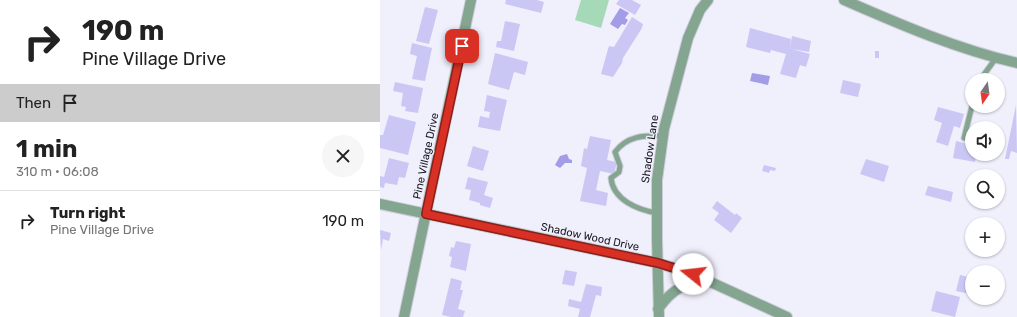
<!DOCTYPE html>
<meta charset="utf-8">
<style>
body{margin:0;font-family:Rubik,sans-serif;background:#f6f6f6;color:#222;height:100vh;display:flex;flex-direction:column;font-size:15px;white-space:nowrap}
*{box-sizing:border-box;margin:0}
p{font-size:13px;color:#767676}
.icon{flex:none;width:22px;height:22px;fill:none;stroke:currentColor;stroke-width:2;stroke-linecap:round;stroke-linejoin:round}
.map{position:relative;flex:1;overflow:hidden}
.side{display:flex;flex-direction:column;background:#fff;width:380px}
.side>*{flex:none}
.banner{background:#fff;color:#222;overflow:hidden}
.needle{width:26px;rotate:193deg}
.buttons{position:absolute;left:585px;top:73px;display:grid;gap:8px}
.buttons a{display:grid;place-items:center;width:40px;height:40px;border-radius:50%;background:#fff;box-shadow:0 1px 3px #0004;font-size:20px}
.pin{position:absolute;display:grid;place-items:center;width:34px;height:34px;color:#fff;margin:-17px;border-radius:8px;box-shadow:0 2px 6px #0006}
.me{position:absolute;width:44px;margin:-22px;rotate:286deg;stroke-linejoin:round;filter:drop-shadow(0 0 3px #0008)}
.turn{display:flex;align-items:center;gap:14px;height:84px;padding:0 16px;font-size:18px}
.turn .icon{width:52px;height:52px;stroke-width:2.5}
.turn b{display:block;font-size:28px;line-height:34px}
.then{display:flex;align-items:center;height:38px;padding:0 16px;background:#0003;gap:8px;font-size:15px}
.round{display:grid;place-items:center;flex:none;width:42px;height:42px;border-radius:21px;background:#f6f6f6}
.summary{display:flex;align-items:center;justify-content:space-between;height:68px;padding:0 16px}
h1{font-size:24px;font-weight:700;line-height:30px}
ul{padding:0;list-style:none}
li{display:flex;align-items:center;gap:12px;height:60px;padding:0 16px;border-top:1px solid #e0e0e0}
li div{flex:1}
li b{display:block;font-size:15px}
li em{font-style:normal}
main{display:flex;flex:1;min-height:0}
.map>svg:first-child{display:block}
</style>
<main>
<section class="side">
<div class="banner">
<div class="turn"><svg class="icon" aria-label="right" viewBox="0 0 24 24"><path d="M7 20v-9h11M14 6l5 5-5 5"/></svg><div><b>190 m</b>Pine Village Drive</div></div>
<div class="then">Then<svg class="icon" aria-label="arrive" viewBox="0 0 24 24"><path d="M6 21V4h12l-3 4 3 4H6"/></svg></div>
</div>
<div class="summary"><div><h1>1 min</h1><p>310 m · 06:08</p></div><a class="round"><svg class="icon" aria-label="close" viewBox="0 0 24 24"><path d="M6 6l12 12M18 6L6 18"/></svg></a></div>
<ul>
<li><svg class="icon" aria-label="right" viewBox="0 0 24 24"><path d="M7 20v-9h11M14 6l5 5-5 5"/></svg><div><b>Turn right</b><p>Pine Village Drive</p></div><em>190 m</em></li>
</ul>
</section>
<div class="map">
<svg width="637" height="317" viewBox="0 0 637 317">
<rect width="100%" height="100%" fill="#f0effc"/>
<path fill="#a5d9b8" d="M201,0H229L221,28L195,20Z"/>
<path fill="#a39ce6" d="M240,8L249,13L245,18L248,20L245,25L242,24L238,29L230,24Z
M372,73L390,76L388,85L370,81Z
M187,154L189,159L192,160V163H185L180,168L175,165L180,156Z"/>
<path fill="#cac7f5" d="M126,0H157L164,2L161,13L125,4Z
M239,0H252L261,5L255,15L236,4Z
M45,7L58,10L49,44L36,41Z
M252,17L263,24L262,28L243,58L242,63L233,77L221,74L228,49L229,46L234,47Z
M125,21L140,24L134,51L116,47L117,41H121Z
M370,28L411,39L410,49L412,36L431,41L429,52L412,49L430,54L426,67L420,65L416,78L400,74L406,54L391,50L390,53L366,47Z
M32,43L52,48L45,81L32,79L37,56L30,54Z
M495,51H499V58H495Z
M115,53L148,62L145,75L134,72L129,90L108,84Z
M463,80L481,84L478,97L460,93Z
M15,82L43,88L38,113L25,111L26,107L21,106L23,93L13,91Z
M107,95L127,100L120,131L98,127L100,116L109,118L110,112L104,111Z
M636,105L637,153L631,151L629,159H625Z
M558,107L584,114L580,128L574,126L568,146L556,142L562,123L554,120Z
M9,115L36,122L28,155L0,148V135H3Z
M210,136L231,140L227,160L237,162L234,174L220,171L216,190L228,193L226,206L200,201L207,168L201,166L204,148L207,149Z
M576,141L592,145V154H596L595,162L573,158Z
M93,146L109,151L103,171L87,166Z
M9,158L29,163L25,178L19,177L17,185L5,183L4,188L0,187V176L4,177Z
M486,159L509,166L504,182L480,174Z
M384,165L396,168L395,171L390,170L389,173L382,171Z
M88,177L108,182L104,195L113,198L110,208L100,205V203L89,200L91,190L85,189Z
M548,186L573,192L571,202L545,195Z
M337,201L355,215L356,213L362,218L351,233L334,220L339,213L332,208Z
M0,230L11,233L9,241L3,239L1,250Z
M76,241L91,244L86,271L70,267L72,257L69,256L71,247L74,248Z
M185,270L197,272L194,286L182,284Z
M580,275L592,278L590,294L576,291Z
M71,278L82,281L80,290H83L78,309L85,311L83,317H71L62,315Z
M206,284L222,287L221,296L216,295L210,317H198L200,309L188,306L189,299L201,302Z
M556,291L580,297L575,317L551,311Z"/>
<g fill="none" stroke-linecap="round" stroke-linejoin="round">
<g stroke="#cecdd9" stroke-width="7">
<path id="service" d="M600,80L616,58
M584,138L592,106
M277,213C258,210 233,200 231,178L239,172L240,166L235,152C247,136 264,135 283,136"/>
</g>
<g stroke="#cecdd9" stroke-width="12">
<path id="minor" d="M464,0C521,25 577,49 637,63
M0,204L278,263L313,274L407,317
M278,309C294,287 303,284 330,281
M24,317L91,0
M279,317L277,239V180L284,129L308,38L320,10L328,0"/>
</g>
<use href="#service" stroke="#84a590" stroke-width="5"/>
<use href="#minor" stroke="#84a590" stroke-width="10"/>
</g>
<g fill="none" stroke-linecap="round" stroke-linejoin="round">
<g stroke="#8d1f18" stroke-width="10">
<path id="route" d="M82,46L46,214L278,263L313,274"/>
</g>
<use href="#route" stroke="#d93025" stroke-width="7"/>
</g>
<g text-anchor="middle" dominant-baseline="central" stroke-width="3" stroke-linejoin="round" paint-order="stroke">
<g font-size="11" fill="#191923" stroke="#f0effc">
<text transform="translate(270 149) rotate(-82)">Shadow Lane</text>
<text transform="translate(46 156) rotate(-78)">Pine Village Drive</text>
<text transform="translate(210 237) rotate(12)">Shadow Wood Drive</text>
</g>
</g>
</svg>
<div class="buttons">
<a><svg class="needle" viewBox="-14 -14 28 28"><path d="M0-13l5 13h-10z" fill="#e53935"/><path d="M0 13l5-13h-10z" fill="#767676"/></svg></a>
<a><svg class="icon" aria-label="sound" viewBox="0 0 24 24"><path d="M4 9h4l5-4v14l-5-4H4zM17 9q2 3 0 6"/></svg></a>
<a><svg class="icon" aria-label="search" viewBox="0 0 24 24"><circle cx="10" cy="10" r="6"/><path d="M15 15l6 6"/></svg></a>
<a>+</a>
<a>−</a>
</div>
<div class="pin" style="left:82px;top:46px;background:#d93025"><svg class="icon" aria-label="arrive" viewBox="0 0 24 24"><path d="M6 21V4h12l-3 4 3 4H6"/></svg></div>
<svg class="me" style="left:313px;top:274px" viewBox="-20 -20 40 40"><circle r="19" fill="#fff"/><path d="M0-13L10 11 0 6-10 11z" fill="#d93025"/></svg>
</div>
</main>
